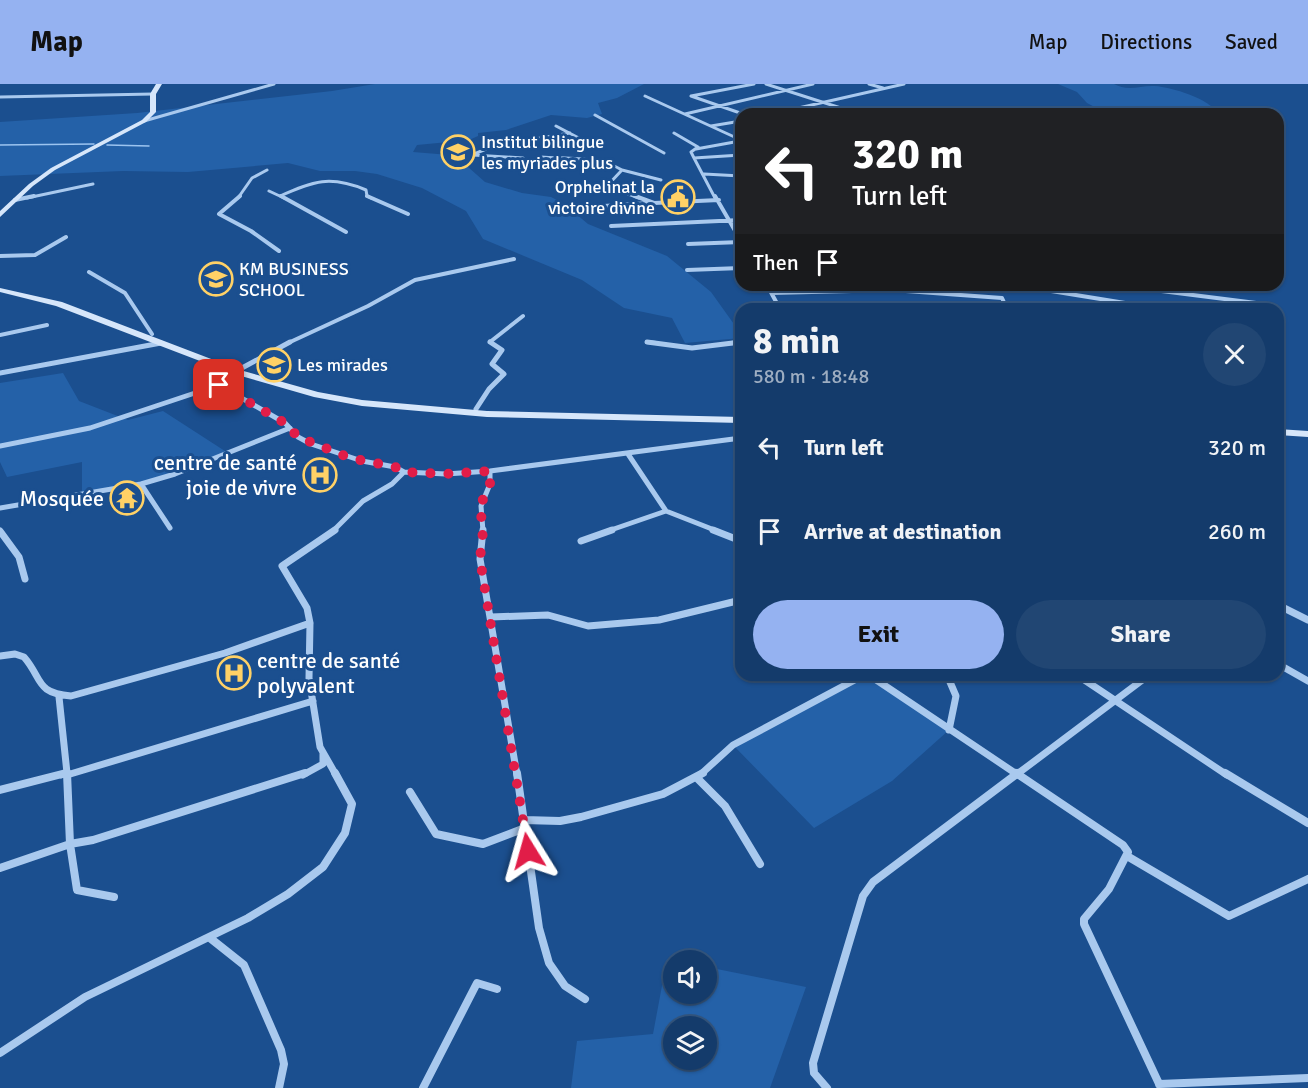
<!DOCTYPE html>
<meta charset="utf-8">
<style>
body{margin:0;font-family:Signika,sans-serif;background:#214673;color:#f1f3f6;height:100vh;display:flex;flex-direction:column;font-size:22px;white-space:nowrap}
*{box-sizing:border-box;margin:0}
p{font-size:20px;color:#9dadc1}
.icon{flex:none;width:33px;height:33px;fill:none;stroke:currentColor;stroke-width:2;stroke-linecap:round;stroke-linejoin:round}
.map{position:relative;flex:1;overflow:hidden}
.panel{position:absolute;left:735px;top:219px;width:549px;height:378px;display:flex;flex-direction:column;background:#143b6b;border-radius:18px;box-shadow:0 2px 4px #0004,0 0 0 2px #33557e}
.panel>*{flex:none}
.banner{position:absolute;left:735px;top:24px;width:549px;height:183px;border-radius:18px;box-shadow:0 2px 4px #0004,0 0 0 2px #33557e;background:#202124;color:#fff;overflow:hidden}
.tools{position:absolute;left:663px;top:866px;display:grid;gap:12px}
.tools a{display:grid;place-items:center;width:54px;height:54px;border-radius:50%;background:#143b6b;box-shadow:0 2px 4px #0004,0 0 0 2px #33557e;font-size:30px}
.pin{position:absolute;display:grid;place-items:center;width:51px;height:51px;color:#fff;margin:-26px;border-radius:12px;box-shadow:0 3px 9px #0006}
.me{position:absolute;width:66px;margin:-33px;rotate:352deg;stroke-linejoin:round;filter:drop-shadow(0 0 4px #0008)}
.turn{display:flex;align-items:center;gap:21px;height:126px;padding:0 18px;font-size:27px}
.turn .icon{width:78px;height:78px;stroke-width:2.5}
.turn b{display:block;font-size:42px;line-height:51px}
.then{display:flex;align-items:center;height:57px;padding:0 18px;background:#0003;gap:12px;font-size:22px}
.round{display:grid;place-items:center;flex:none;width:63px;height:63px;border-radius:32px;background:#214673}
.headline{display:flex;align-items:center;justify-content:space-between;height:102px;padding:0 18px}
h1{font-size:36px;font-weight:800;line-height:45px}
.action{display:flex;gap:12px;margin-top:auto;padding:12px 18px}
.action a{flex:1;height:69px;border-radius:36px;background:#95b2f1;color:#111;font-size:24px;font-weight:800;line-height:69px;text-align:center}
.action a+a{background:#214673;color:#f1f3f6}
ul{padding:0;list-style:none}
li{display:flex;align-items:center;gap:18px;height:84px;padding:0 18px}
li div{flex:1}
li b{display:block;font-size:22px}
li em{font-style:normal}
header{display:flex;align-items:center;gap:36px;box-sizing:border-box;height:84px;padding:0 30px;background:#95b2f1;color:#111}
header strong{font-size:28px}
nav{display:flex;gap:33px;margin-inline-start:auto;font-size:21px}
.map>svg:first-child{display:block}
</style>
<header>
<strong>Map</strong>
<nav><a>Map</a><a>Directions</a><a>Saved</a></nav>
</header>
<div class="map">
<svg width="1308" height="1004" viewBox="0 0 1308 1004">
<rect width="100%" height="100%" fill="#1b4f8f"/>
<path fill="#2461a8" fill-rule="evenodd" d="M375,0H644L617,14L598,19L602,30L587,34L551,31L506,46L478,49V52L469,56L417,61L413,68L474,73L468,83L485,98L522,109L551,113L563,119L588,140L667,172L711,208L741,250V254L685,259L672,234L624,224L582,196L483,155L466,127L422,104L377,90L355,87H320L288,79L188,88L123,87L0,92V38L137,29L332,7Z
M1058,0H1114C1128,8 1141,1 1155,2C1171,3 1211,15 1218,30H1108L1087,19L1077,8Z
M63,289L79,317L128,336L163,327L228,369L145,399L82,410V378L7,393L0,378V299Z
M864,591L949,646L892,697L814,744L733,661Z
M667,875L673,876L674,909H706L707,883L806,903L770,1004H571L577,957L653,950ZM674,942H706V975H674Z"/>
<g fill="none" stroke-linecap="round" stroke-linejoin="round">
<path stroke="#9cc4f0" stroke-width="1.5" d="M0,61L94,60
M107,61L149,62"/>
<path stroke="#a9c9ee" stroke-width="3" d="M766,0L847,26
M869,0L883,4
M645,12L741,56
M0,13L153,10
M787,27L798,30
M685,30L813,0
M743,30L691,12L754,0
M772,30L904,0
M595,31L664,69
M144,37L274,0
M556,42L594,62
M711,42L741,37
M674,49L698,63L691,68L694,74
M696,65L740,57
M472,71L493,62L570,49
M473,71L523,74
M541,73C567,75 599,72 622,86L607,102L639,114
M622,86L661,96
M704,90L741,92
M269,107L284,114
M280,112C314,97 330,91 366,106L367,112L371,114
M27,114L93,100
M238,114L252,94L267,86
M715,114L694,74L741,71"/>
<path stroke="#a9c9ee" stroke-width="4" d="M240,112L219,130L251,147L279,167
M281,112L346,148
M367,112L408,130
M635,112L654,119L719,116
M715,112L741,157
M15,116L34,112
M557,125L651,119
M611,142L741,136
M688,160L741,158
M0,172L35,171L66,153
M687,186L741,184
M89,188L125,209L152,250
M767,201L780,225
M889,201L892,206L1002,214L1007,225
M1048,201L1045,206L1162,225
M1114,201L1264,220
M772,209L892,206
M0,251L47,241
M647,258L656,259
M288,259L368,222L415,196L514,175
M492,259L490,258L523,232
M731,259L741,258"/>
<path stroke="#a9c9ee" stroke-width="5" d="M647,258L692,264L741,258
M212,280L205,286L219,301L285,339L298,353L311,360L362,377L395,383L404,388L446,390L490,387L741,354
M242,284L290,258
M0,289L161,259
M476,325L489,305L504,290L492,280L502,266L490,258
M0,362L90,344L219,301
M628,370L666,427
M141,400L170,444
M0,424L141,400L175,390L290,344
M333,447L363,417L392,400L404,388
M483,447L481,422L490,400V387
M608,447L666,427L717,447"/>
<path stroke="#a9c9ee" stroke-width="7" d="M335,446L282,482L307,524L310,539L309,594L320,663L336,691
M483,446L480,475L517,691
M713,446L741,457
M0,447L19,473L25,495
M581,457L612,446
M1278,521L1308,536
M491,533L548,531L588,542L659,536L741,516
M0,572L15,570L24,573C43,595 35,609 71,612L225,569L310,539
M1278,580L1308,597
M869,591L1018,691
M947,591L956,612L949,646
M1077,591L1227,691
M59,613L67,689L61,691
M67,691L313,617
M303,691L323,680V669
M700,691L733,661L864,591
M1016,691L1149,591"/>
<path stroke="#a9c9ee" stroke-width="8" d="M67,689L70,760L93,756L305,689
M517,689L539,844L549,879L565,902L585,915
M1016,689L1123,761L1128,768L1109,805L1084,835V840L1161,1004
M1225,689L1308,739
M696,693L725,722L760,780
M0,706L66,689
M410,708L436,750L483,760L525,744
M524,736L560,737L581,733L663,710L703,689
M1127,772L1229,832L1308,795
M0,784L70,760L77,806L114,813
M210,854L244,881L281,966L284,980L279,1004
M0,969L85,913L248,834L288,810L323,783L345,749L352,720L335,689
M1159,1000L1308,994
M423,1004L477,899L497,905
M827,1004L814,989L813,979L863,812L873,798L1018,689"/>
<path fill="#d6e6fa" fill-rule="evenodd" d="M156,0H162L156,10V28L146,38L55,86L33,102L0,133V127L29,100L51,84L142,36L150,28V10Z
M0,204L62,218L240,286L318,308L362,316L487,327L741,333V339L487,333L362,322L314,313L234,290L56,222L0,208Z
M1278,345L1308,347V353L1278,351Z"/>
</g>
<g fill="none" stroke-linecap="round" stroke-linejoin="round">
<path stroke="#e11d48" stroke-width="10" stroke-dasharray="0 18" d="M219,301L285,339L298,353L350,374L395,383L404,388L446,390L490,387V400L480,422L483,447L480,475L528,767"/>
</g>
<defs>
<g id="school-ring" transform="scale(1.725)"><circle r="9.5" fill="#1b4f8f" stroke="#ffd166" stroke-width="1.5"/><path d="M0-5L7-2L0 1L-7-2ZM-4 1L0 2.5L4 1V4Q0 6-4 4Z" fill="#ffd166"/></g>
<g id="civic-ring" transform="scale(1.725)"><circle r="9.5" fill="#1b4f8f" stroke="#ffd166" stroke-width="1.5"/><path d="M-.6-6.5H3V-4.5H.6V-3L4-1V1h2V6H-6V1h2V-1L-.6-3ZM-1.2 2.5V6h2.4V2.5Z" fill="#ffd166"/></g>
<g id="hospital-ring" transform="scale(1.725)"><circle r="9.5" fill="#1b4f8f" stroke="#ffd166" stroke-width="1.5"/><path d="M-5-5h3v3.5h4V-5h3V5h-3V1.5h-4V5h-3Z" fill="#ffd166"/></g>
<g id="temple-ring" transform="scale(1.725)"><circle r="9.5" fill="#1b4f8f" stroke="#ffd166" stroke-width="1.5"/><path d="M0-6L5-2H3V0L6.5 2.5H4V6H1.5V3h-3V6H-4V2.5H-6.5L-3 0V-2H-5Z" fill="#ffd166"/></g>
</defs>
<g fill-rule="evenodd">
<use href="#school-ring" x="458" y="68"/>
<use href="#civic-ring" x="678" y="113"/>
<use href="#school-ring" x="216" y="195"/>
<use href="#school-ring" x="274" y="281"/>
<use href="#hospital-ring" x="320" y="391"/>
<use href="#temple-ring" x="127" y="414"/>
<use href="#hospital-ring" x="234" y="589"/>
</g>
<g text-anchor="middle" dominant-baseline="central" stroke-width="6" stroke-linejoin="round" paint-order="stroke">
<g font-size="18" fill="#fff" stroke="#1b4f8f" text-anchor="start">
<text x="481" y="58">Institut bilingue<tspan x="481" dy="21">les myriades plus</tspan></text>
<text x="655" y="103" text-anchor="end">Orphelinat la<tspan x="655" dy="21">victoire divine</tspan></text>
<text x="239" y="185">KM BUSINESS<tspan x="239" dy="21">SCHOOL</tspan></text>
<text x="297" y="281">Les mirades</text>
</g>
<g font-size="22" fill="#fff" stroke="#1b4f8f" text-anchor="end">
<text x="297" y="378">centre de santé<tspan x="297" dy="25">joie de vivre</tspan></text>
<text x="104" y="414">Mosquée</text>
<text x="257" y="576" text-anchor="start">centre de santé<tspan x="257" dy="25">polyvalent</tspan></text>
</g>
</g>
</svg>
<div class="tools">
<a><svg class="icon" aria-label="sound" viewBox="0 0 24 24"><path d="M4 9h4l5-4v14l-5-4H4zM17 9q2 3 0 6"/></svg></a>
<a><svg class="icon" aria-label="layers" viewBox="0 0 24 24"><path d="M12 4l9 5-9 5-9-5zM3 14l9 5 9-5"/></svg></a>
</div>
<div class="pin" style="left:219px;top:301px;background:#d93025"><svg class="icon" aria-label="arrive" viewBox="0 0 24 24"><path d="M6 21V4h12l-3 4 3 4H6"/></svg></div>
<svg class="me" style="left:528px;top:767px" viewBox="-20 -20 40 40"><path d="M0-17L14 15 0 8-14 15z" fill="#e11d48" stroke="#fff" stroke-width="4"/></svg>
<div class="banner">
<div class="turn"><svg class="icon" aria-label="left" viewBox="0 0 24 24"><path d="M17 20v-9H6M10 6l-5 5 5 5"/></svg><div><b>320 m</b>Turn left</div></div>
<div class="then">Then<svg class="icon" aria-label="arrive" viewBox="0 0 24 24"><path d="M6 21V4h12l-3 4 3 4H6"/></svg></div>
</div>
<section class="panel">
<div class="headline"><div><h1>8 min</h1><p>580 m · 18:48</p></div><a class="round"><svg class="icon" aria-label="close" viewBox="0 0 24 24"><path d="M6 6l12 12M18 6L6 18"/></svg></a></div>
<ul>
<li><svg class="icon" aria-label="left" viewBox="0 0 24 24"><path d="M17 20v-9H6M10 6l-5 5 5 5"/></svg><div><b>Turn left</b></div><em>320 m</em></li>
<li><svg class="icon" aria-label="arrive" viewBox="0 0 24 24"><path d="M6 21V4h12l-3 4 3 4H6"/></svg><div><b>Arrive at destination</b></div><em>260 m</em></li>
</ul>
<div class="action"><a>Exit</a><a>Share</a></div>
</section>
</div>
